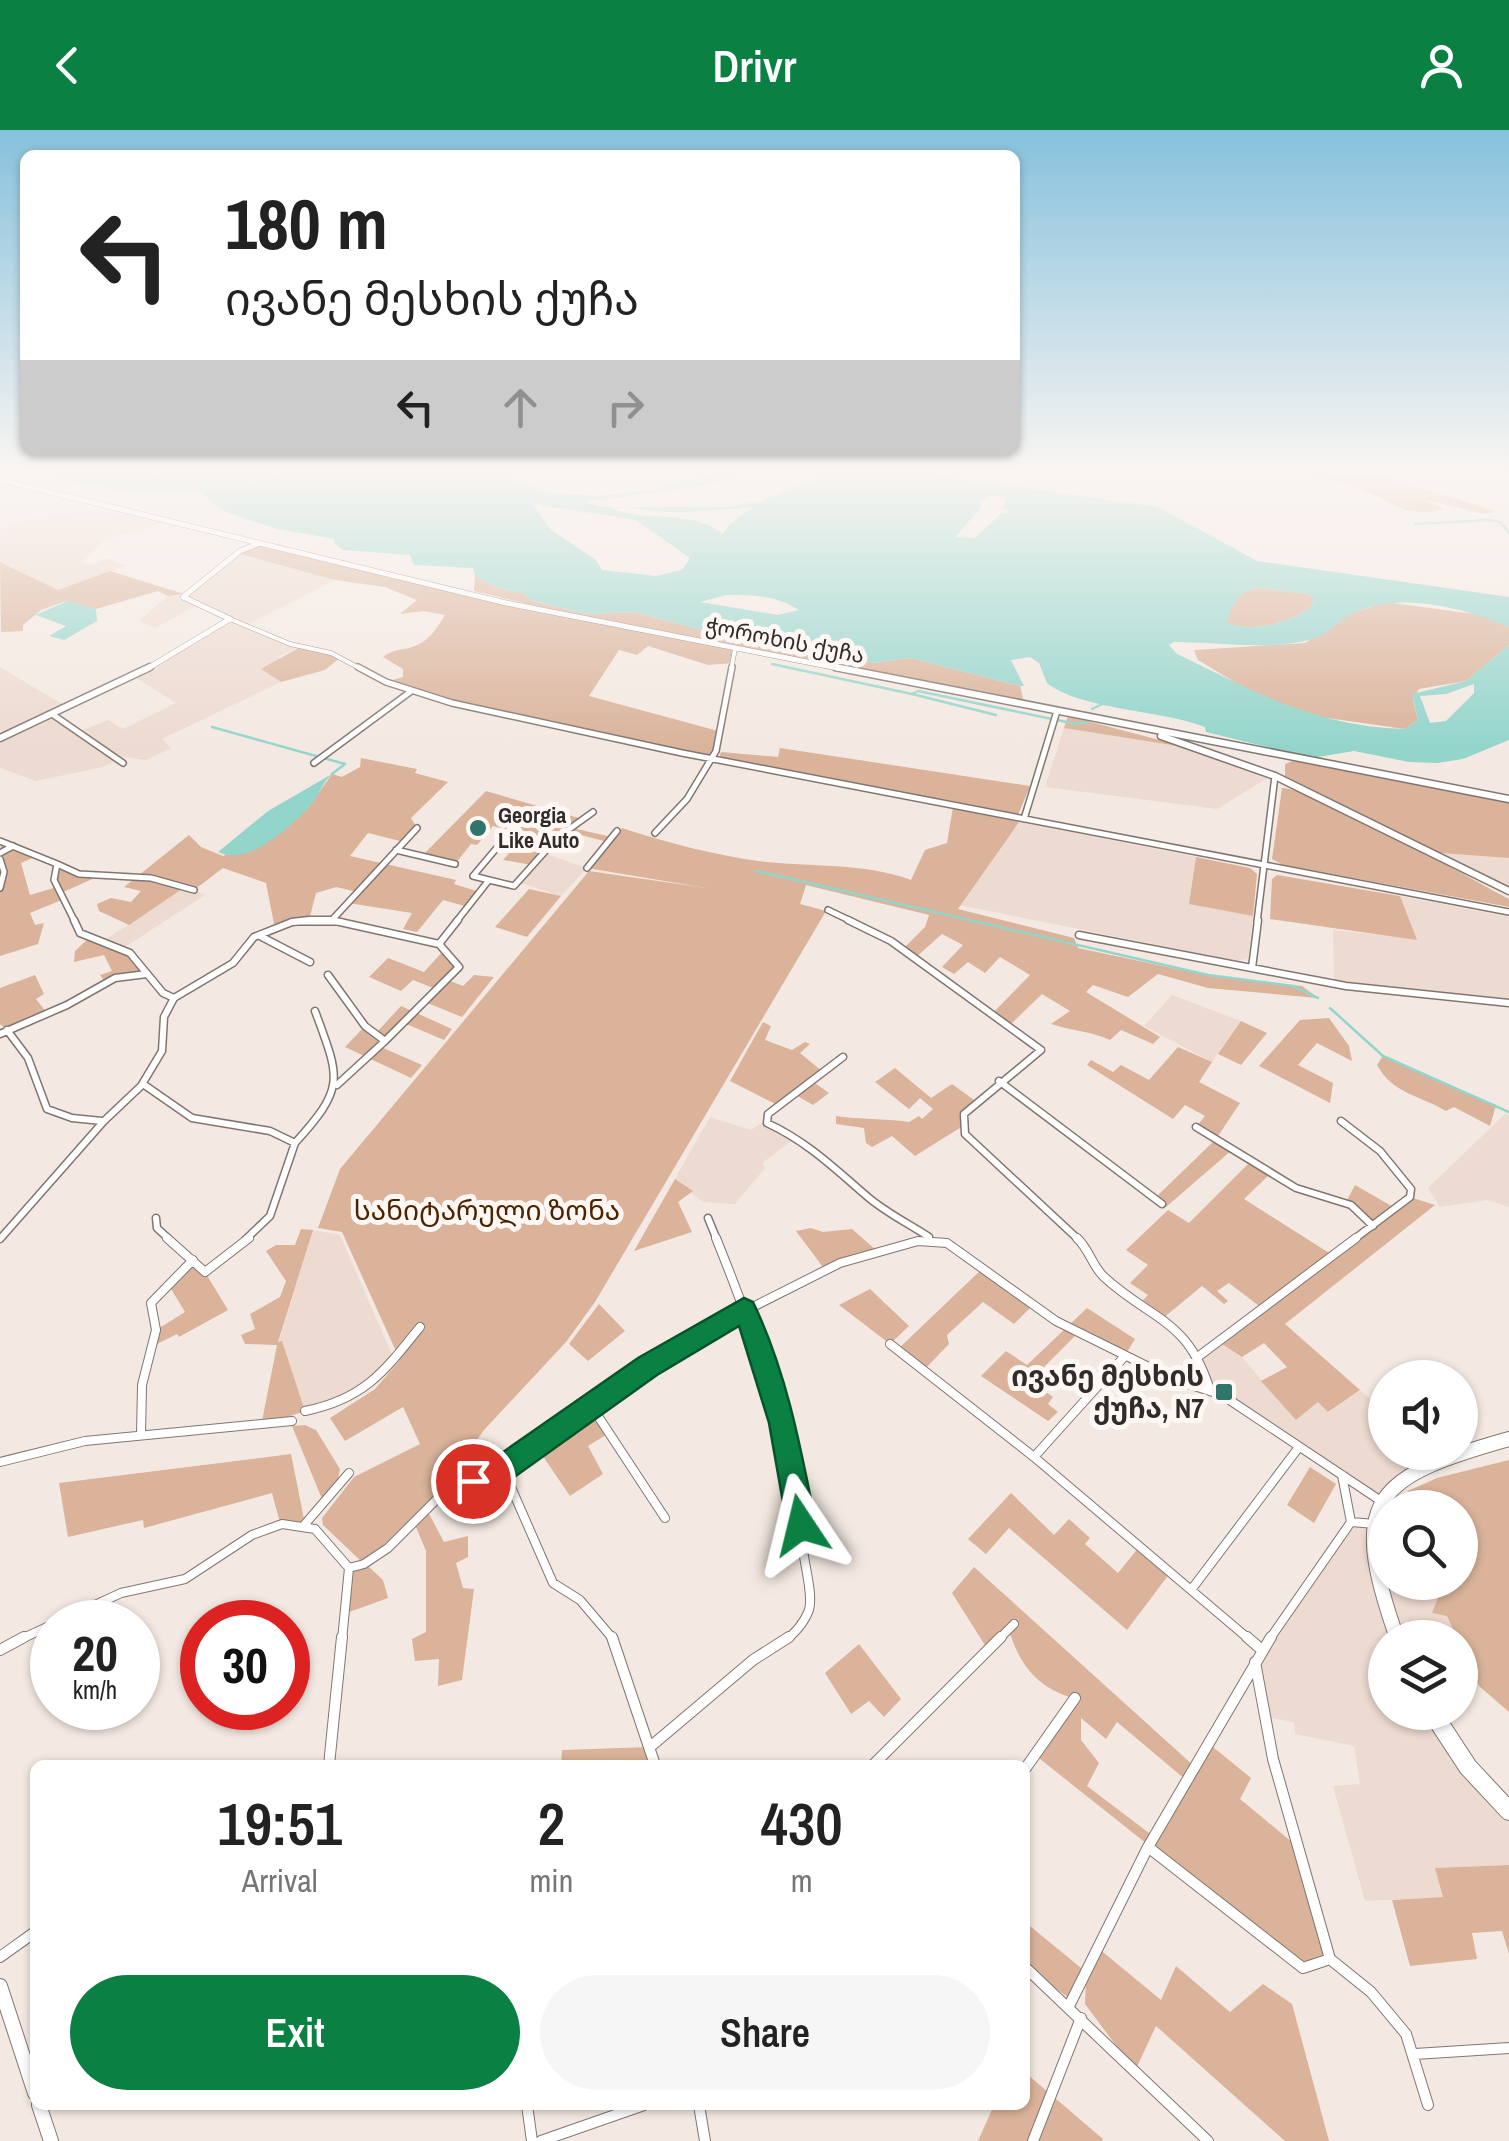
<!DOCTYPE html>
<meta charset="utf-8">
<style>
body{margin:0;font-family:"Archivo Narrow","Noto Sans Georgian",sans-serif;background:#f6f6f6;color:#222;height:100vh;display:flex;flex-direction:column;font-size:38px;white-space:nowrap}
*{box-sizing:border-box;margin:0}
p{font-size:32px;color:#767676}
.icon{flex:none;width:55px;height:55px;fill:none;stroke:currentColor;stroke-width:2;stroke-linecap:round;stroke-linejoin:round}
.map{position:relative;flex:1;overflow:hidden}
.drawer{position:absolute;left:30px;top:1630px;width:1000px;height:350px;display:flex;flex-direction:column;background:#fff;border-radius:15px;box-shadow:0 2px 8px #0004}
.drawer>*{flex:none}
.hud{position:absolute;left:20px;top:20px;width:1000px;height:305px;border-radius:15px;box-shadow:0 2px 8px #0004;background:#fff;color:#222;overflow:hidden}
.fabs{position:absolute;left:1368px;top:1230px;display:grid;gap:20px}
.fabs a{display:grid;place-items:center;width:110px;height:110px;border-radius:50%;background:#fff;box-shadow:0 2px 8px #0004;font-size:50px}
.speed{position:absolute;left:30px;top:1470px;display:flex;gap:20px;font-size:50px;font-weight:700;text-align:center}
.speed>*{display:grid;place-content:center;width:130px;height:130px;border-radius:50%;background:#fff;box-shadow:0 2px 8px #0004;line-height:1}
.speed small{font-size:25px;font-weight:400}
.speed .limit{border:15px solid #d22;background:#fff;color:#111}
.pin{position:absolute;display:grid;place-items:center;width:85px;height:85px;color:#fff;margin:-42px;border:5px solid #fff;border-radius:50%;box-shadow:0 2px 10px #0007}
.me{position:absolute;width:110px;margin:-55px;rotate:350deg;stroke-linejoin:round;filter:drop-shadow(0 0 8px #0008)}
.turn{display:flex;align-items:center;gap:35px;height:210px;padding:0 40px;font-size:45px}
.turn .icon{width:130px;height:130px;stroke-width:2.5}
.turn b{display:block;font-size:70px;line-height:85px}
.lanes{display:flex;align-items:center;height:95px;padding:0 40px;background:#0003;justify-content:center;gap:50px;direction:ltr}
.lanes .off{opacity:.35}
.eta{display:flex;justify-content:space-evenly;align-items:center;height:170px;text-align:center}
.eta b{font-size:60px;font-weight:600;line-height:70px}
.primary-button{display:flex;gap:20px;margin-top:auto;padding:20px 40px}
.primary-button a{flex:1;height:115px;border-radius:60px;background:#0b8043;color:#fff;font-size:40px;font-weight:600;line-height:115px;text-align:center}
.primary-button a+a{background:#f6f6f6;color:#222}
header{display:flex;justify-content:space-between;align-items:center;height:130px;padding:0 40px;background:#0b8043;color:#fff;font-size:45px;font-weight:600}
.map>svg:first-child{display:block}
</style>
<header><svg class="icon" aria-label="back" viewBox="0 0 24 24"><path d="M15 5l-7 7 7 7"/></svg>Drivr<svg class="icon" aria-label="person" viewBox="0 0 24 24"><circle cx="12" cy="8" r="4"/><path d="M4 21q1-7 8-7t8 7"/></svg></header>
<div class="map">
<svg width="1509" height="2011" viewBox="0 0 1509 2011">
<rect width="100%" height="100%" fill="#f4e9e2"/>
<path fill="#eddad0" d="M95,380L170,391L104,410L82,433L91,434L107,428L126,436L58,460L0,432V399L34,388Z
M237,423L335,450L246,495L302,516L278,527L282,530L262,540L281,552L162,609L171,618L146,630L115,626L117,630L103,637L36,651L0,638V610L5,603L0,600V537L67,577L53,583L78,602L108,590L123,599L176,573L133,546L229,489L199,474L155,498L139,491L168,466H183Z
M1064,598L1190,618L1269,647L1217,679L1045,657Z
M1019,692L1196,727L1190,774L1253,786L1248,828L1238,831L959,775Z
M543,723L587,738L561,766L517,752Z
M1440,723L1509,728V758L1489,747Z
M186,757L205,765L122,819L103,811Z
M1400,766L1509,787V870L1334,853L1333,800L1416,809Z
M1172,865L1241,891L1212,932L1144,896Z
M1506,983L1509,985V1077L1487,1070L1440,1077L1428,1058Z
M710,987L751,1000L766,990L797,1007L762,1033L765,1038L735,1074L703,1072L675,1049Z
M313,1100L340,1105L394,1229L372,1256L340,1276L305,1281L282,1212L278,1215Z
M1219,1212L1242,1227L1296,1290L1318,1272L1329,1282L1360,1260L1385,1282V1322L1432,1323L1440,1330L1382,1371L1209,1258L1199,1226Z
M1509,1330L1447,1486L1456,1507L1385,1508V1582L1432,1583L1509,1681V1735L1436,1738L1444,1767L1365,1771L1333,1656L1360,1654L1354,1616L1295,1604L1294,1592L1265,1587L1255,1532L1351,1392L1385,1396V1452H1460V1378L1404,1377L1408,1361L1437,1348Z"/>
<path fill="#dab39a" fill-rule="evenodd" d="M1285,338H1355L1496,381L1484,384L1422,369L1444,379C1400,391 1386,365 1347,354C1326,348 1306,345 1285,338Z
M256,414L506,473L735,519L734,533L708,535L648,516L637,525L619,520L589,566L722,602L712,629L452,573L386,552L403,547V539L383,527C393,518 403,521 415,516C429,511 438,497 445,485L424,481L400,484L417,470L385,457L335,450L237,423Z
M0,432L58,460L110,441L184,464L168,466L158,461L96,479L66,471L41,480L23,495V501L1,502Z
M475,446L498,458L525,464L533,471L586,484L635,482L731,508L753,505L774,508L875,533L911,528L1020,556L1024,572L549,479L474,461Z
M1260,458L1308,464L1313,468L1312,476C1290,493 1254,503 1226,493C1232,474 1239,460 1260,458Z
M1385,472L1482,485L1509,497V515L1466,551L1419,559L1413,570L1418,590L1405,599L1306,585L1256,565L1198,530L1194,520L1305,513L1350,484Z
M302,516L341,527L325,540L281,552L261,539Z
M1068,586L1190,618L1064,598Z
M780,618L1030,656L1018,685L719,628L721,622L778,627Z
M361,628L417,639L415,643L448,652L411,688L417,698L404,712L368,703L350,726L456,750L454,754L480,762L468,777L443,770L417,802L403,799L412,783L348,773L357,762L336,757L316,763L309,790L275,799L266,753L223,738L194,760L185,757L129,795L99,781L97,774L111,768L131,772L141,761L124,757L189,705L201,717L223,726L281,701L308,678L332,644L342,647L360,637Z
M1295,630L1509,670V728L1440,723L1285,646V634Z
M1282,658C1316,658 1469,748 1509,769V777L1283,735L1272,729Z
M486,661L579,688L582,689L572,698L612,707L622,698C668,713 718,726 766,732C817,737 865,733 911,750L925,720L947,713L953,677L1019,692L958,779L1074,808L1078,818L1215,847L1302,856L1318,868L1208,858L1158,844L1128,867L1093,855L1086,862L1160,907L1153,914L1121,900L1110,910C1090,901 1072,901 1051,894L1070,881L1042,864L1009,896L992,884L1030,845L1000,827L985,843L968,832L954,844L942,837L963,815L942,804L915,828L903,819L925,797L929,785L806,755L800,774L826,781L595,1172L566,1212L484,1300L440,1361L364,1434L323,1395L322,1388L354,1347L420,1314L403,1277L345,1311L330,1288L375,1259L400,1230L342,1102L318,1098L340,1039L589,741L706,758L587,738L608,712L565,701L532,735L503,730L525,705L493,696L477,715L471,714L455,734L422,726Z
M0,711L42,724L21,733L30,765L57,757V734L97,747L61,763L64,769L30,783L35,795L44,793L38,814L0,826V756L4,742Z
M1196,727L1250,738L1257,744L1253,786L1189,774Z
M1277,745L1400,766L1417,810L1270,789L1272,749Z
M529,759L561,766L527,807L495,797Z
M90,807L130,823L149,844L136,841L105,852L100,845L112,841L104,825L74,832L75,821Z
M444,820L456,837L433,858L413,850L401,861L369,847L388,828L424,842Z
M35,845L44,864L36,869L47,883L7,900L0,894V858Z
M474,845L494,847L462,887L425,872L448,850L463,856Z
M401,876L452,899L444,910L404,893L381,917L422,935L411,948L345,917L365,896L376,903Z
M1329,888L1349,916L1352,931L1317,913L1298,935L1333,953L1330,973L1259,936L1300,890Z
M1241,891L1267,903L1241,935L1218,924Z
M763,892L771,896L765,910L792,920L805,912L810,914L800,923L823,942L812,951L829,963L813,975L794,964L779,976L730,951Z
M1178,917L1212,932L1199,952L1240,973L1216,1009L1232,1020L1166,1077L1155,1068L1215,1010L1196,997L1205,986L1185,975L1173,989L1087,935L1091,930L1113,942L1121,935L1149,950Z
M1383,926L1496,975L1490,996L1454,977L1446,981C1419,965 1393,964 1377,935Z
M895,938L931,968L952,954L977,972L964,984L963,996L915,1026L892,1006L872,1017L866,1013L864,998L836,994V986C862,990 883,988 909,992L919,986L922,989L933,979L920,968L909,979L875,952Z
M1250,1032L1269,1045L1244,1069L1334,1126L1372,1096L1346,1072L1355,1055L1395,1078L1410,1067L1435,1075L1285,1194L1360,1260L1328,1282L1318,1272L1296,1290L1261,1251L1287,1237L1264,1213L1242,1227L1219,1212L1263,1179L1229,1153L1217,1161L1228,1171L1224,1174L1202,1156L1162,1189L1139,1174L1148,1165L1130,1153L1148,1135L1126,1120L1168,1080L1189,1093Z
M675,1049L693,1061L678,1072L692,1102L634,1121Z
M811,1098L823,1102L852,1099L876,1120L825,1140L796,1101Z
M301,1099L313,1100L278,1212L282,1211L305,1281L261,1296L277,1215L245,1214L241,1205L255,1199L250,1184L280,1167L286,1151L266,1121L276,1115H295Z
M193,1130L205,1142L228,1180L179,1207L177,1204L151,1217L156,1200L185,1182L168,1154Z
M983,1138L1033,1175L1014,1194L983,1172L947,1205L949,1214L923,1241L897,1220Z
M870,1159L909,1196L890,1214L839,1175Z
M599,1174L625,1201L588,1231L569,1214Z
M1087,1178L1135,1209L1124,1227L1077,1204L1030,1251L1053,1267L1048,1274L1058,1282L1048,1291L981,1246L1006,1221L1027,1235Z
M592,1277L609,1303L588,1316L603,1344L570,1366L536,1316Z
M305,1295L316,1300L340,1339L338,1350L322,1369L292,1296Z
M291,1324L305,1394L280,1393L272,1363L144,1398L143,1390L68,1407L59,1353Z
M1509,1330V1582L1479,1556L1447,1486L1432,1483L1443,1455L1440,1453L1460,1452V1378L1426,1377L1408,1361L1437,1348Z
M1310,1337L1336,1354L1314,1393L1287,1375Z
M1011,1363L1054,1405L1069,1389L1090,1408L1085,1414L1118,1443L1139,1417L1170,1443L1127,1500L1009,1398L986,1424L968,1409Z
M426,1378L444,1412L468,1406V1427L456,1433L463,1458L474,1459L462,1550L438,1556L439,1529L415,1531L412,1509L426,1502V1421L413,1390Z
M368,1436L383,1450L388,1468L344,1484L349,1438Z
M974,1437L1194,1636L1208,1613L1251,1648L1240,1669L1298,1717L1330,1829L1303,1838L1035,1625L1074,1568C1039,1559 1019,1535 1009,1500L988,1520L952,1463ZM1081,1588L1106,1609L1117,1592L1186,1650L1153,1706L1087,1656L1099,1633L1081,1610Z
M859,1514L901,1569L884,1587L869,1571L851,1584L825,1543Z
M650,1617L655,1635H561L562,1620Z
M1509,1735V1824L1502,1801L1472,1803L1477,1829L1410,1836L1392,1770L1443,1767L1435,1738Z
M1025,1792L1086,1842L1098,1818L1161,1870L1176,1836L1230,1882L1263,1854L1292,1874L1329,2011H1285L1156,1896L1135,1941L1085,1874L1086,1845L1069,1868L1025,1836Z
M1028,1945L1103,2009L1102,2011H978L994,1975H1025V1947Z"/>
<path fill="#93d5cb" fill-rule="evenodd" d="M35,338H125L159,345L173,343L174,338H244L280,347L278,338H486L545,362L599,366L653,360L682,349L710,347L723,338H747L735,348L716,354L585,372L602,377H727L760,371L828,344L798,338H887L1158,377L1257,431L1509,467V497C1464,478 1398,460 1352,484C1338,490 1327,506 1313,509C1269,521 1219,512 1174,512L1169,515L1177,524C1257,562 1313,596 1405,599L1418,590L1412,564L1466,551L1509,515V610L1463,629L1437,633L1409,632L1354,621L1312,628L1206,602L1205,597C1162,580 1081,580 1047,553L1039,533L1030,527L1011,530L1024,556H1020L911,528L875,533L774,508L753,505L731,508L635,482L587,484L533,471L525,464L498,458L475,446L473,438L414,435L410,425L343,420L334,413L335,409L277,399L221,380L199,361C166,361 138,365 106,359V355H78ZM990,366L1007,367L1002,378L1011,383H1002L975,408L955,407L981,378L980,372ZM533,374L636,390L690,428L682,440L656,446L602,440L596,430L550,399ZM629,377C671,387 711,380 753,377L730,394L723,404C690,378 645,393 609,378ZM1260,458L1308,464L1313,468L1312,476C1290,493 1254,503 1227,493C1232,474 1239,460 1260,458ZM726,465C754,465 775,465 799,480L778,485L700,472ZM1474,554V563L1446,591L1430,593L1420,566L1446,564Z
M67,471L96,479L97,491L64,510L49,506L66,496L36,485Z
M332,644C321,654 319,667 309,677C289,698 248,737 218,722L268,681Z"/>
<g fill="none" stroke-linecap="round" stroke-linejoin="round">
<path stroke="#93d5cb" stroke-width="2.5" d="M1415,394L1489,390L1500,392L1509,403
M772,534L912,564
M1092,579L1104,573
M996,585L912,564L918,561L1076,594L1088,592
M212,597L345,634L332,644
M756,741L1208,845L1293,856L1318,868
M1330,878L1383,926L1509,982"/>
<g stroke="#807670" stroke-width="5">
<path id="street-far4" d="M230,489L290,514L331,523L363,540
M731,540L735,519"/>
</g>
<g stroke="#807670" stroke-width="8">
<path id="street-far3" d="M358,537L386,552L452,573L682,623L1509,782
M52,584L123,633
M314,633L410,562
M1024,689L1057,581
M655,703L687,669L716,621L732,537
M0,711L57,734L54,750L75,792
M396,720L455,734
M0,723L13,716
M0,729L4,742L0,758
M57,734L79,744L151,748L194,760
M587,738L617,701
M489,750L514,756L557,708L593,682
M828,780L853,792
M332,790L417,698
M291,792H342
M456,792L489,750L473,746L511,701
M1257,792L1275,646"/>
</g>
<g stroke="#807670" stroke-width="9">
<path id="street-far2" d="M74,790L80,803L130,823L163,863L174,868
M848,790L891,811L1041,920L964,984L965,1004L1079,1110
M1079,805L1346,856L1509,873
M260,806L310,832
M439,814L458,790
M1252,838L1258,790
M328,845L365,896L385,911L337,955
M174,868L233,833L254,807L292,792L309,790H331L439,814L459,837L385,911
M7,900L28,928L47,979L72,988L102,991
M0,904L67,875L115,848L147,844
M843,927L768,984L767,993C808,1012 835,1039 869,1068C887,1083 909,1094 929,1107
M999,951L1162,1074
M143,954L192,988L270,1001L295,1013L270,1086L245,1110
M1341,991L1380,1021L1411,1059L1410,1067L1353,1110
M1196,997L1296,1058L1351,1075L1373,1096
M295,1013C346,957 340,949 315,881
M156,1088L157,1098L170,1110
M708,1088L717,1110
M0,1109L104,991L141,956L162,921L164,887L174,868"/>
</g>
<g stroke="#807670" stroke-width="10">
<path id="street-far1" d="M167,1108L205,1142L249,1108
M716,1108C759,1214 792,1312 804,1426C806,1441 813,1466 809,1480C805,1491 795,1504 785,1510
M1077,1108C1089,1119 1092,1135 1103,1146C1150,1190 1186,1187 1209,1257
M890,1214L1034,1327L1191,1460L1299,1317
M1199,1226L1356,1108
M592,1277L665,1388
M305,1281C364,1269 384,1242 420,1197
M141,1305L142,1255L156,1200L151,1173L193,1130
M1034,1327L1124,1227
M0,1332L85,1311L292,1291
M503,1339L553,1453L580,1470L614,1510
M1342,1345L1351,1392
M305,1394L349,1343
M349,1438L364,1434L388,1418L442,1364L524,1326L631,1248L711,1198L840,1133L918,1111L947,1113L1056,1191L1173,1249L1222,1265L1381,1371
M1191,1460L1250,1510
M19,1510L121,1463L185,1449L252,1405L282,1394L315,1399L349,1438
M342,1510L349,1438
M998,1510L1014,1494
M1269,1510L1351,1392L1375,1394"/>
</g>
<g stroke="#807670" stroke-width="12">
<path id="street" d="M612,1507L655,1635
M1247,1507L1262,1520
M0,1520L24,1507
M1255,1532L1273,1629L1330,1829L1371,1862L1406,1904L1428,1975
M650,1617L753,1530L789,1507
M329,1635L342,1507
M873,1635L1001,1507
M1025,1639L1075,1568
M1148,1717L1303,1838L1330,1829
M0,1827L35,1802
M1025,1837L1208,2011
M1069,1876L1148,1717L1271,1507
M1415,1924L1509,1918
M527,1975L532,2011
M699,1975L705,2011
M541,2011L644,1975
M1033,2011L1081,1888"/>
</g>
<g stroke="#807670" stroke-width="6">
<path id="secondary-far2" d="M0,350L506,473L848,540
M145,540L230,489L183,467L240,421L260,413"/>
</g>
<g stroke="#807670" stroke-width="9">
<path id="secondary-far1" d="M835,537L1509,669
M1161,606L1275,646L1509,761
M0,608L150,537"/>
</g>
<g stroke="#807670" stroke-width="16">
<path id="secondary" d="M0,1856L35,1963
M39,1975L51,2011"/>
</g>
<g stroke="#807670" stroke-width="16">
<path id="highway-far1" d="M1397,1508C1347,1367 1375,1347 1509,1309"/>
</g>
<g stroke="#807670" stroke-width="20">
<path id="highway" d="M1432,1582L1468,1637L1509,1681"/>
</g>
<use href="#street-far4" stroke="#fff" stroke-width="4"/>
<use href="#street-far3" stroke="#fff" stroke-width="5"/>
<use href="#street-far2" stroke="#fff" stroke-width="6"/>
<use href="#street-far1" stroke="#fff" stroke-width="8"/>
<use href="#street" stroke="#fff" stroke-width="10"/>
<use href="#secondary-far2" stroke="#fff" stroke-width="5"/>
<use href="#secondary-far1" stroke="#fff" stroke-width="6"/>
<use href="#secondary" stroke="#fff" stroke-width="14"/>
<use href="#highway-far1" stroke="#fff" stroke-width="14"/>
<use href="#highway" stroke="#fff" stroke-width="18"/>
</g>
<linearGradient id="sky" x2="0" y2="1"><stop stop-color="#86c1dc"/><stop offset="0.55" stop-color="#faf5f2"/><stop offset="1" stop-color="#faf5f2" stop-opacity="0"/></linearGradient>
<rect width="1509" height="619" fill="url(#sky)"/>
<path fill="#0b8043" stroke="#07532c" stroke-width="2.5" d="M744,1168L753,1172C787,1243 801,1319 816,1395L811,1405L801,1409L791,1405L787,1395L769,1293L739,1196L657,1245L513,1348L473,1364L463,1360L459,1351L463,1341L493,1329L638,1228Z"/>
<g fill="#2f756c" stroke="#fef7f3" stroke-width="4">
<circle cx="478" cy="698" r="10"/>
<rect x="1214" y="1252" width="20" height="20" rx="5"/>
</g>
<g text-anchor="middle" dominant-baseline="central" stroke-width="10" stroke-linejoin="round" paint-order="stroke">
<g font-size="22" fill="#302c29" stroke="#fef7f3">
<text transform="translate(785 510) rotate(11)">ჭოროხის ქუჩა</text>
</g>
<g font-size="22" font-weight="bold" fill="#302c29" stroke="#fef7f3" text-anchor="start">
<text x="498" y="685">Georgia<tspan x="498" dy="25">Like Auto</tspan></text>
</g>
<g font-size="28" fill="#4d2200" stroke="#fef7f3">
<text x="487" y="1080">სანიტარული ზონა</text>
</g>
<g font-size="28" font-weight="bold" fill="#302c29" stroke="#fef7f3" text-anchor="end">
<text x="1204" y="1246">ივანე მესხის<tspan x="1204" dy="32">ქუჩა, N7</tspan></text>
</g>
</g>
</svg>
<div class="fabs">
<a><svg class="icon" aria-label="sound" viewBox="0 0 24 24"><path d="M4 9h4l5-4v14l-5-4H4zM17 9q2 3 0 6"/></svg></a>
<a><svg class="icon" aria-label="search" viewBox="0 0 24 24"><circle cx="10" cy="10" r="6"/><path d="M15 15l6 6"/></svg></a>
<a><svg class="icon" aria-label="layers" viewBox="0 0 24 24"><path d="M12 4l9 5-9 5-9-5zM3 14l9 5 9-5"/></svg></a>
</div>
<div class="speed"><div>20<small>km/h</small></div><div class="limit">30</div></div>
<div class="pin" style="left:473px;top:1351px;background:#d93025"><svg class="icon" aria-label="arrive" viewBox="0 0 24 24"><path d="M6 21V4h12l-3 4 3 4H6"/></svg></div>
<svg class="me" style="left:801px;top:1395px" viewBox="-20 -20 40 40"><path d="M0-17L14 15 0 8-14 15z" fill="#0b8043" stroke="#fff" stroke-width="4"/></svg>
<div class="hud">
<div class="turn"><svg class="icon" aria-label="left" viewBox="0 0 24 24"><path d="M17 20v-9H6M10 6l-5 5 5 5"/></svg><div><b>180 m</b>ივანე მესხის ქუჩა</div></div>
<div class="lanes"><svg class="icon" aria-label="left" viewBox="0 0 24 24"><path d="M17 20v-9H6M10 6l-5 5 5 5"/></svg><svg class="icon off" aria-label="ahead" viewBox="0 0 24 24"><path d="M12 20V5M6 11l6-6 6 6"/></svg><svg class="icon off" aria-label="right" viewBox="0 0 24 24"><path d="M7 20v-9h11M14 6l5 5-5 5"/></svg></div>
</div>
<section class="drawer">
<div class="eta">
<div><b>19:51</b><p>Arrival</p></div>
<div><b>2</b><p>min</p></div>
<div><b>430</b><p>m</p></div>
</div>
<div class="primary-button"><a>Exit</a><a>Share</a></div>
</section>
</div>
